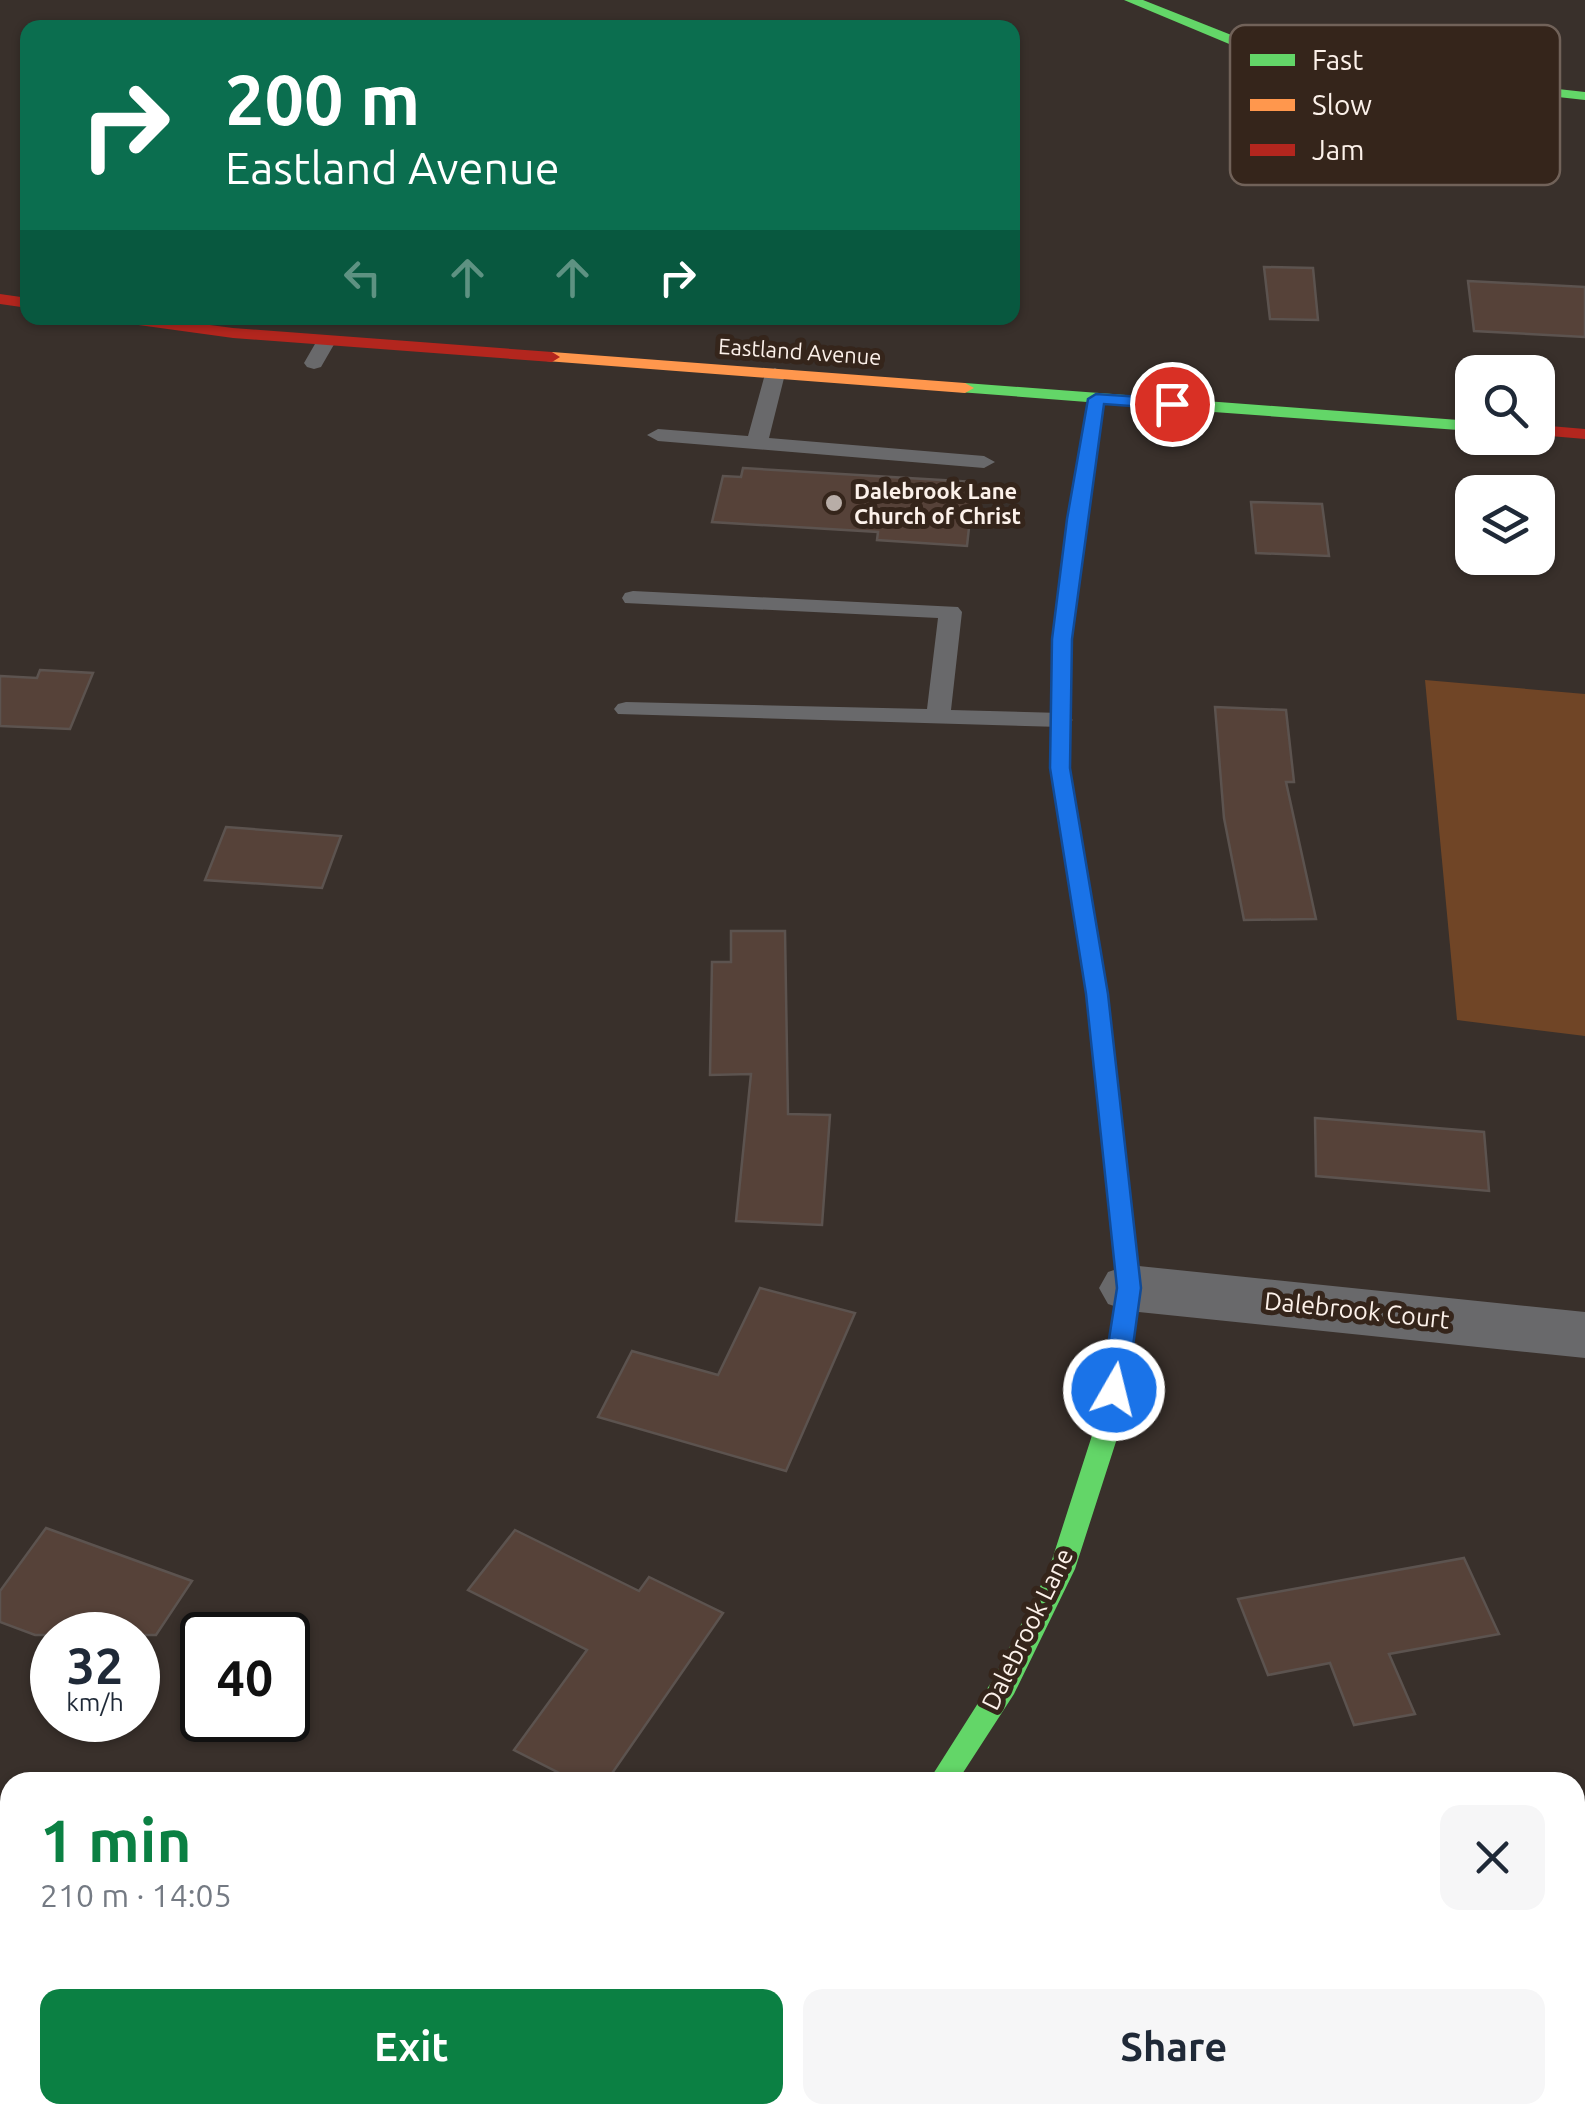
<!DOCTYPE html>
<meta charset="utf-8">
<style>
body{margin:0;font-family:Ubuntu,sans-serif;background:#f6f6f7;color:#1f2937;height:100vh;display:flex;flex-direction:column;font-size:38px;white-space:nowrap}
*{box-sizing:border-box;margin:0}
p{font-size:32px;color:#747a83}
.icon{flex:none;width:55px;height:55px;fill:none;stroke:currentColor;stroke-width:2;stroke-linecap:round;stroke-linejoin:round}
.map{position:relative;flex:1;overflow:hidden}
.details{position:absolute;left:0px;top:1772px;width:1585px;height:352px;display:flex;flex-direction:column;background:#fff;border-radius:30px 30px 0 0;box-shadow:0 2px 8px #0004}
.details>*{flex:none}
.guide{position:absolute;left:20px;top:20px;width:1000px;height:305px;border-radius:20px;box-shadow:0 2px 8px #0004;background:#0b6e4f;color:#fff;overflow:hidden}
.buttons{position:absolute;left:1455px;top:355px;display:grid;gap:20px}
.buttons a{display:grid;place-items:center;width:100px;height:100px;border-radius:20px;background:#fff;box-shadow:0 2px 8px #0004;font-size:50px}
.speed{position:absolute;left:30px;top:1612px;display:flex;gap:20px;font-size:50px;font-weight:700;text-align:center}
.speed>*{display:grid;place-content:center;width:130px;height:130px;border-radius:50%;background:#fff;box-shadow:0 2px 8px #0004;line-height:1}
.speed small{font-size:25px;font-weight:400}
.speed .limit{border:5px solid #111;border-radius:15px;background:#fff;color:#111}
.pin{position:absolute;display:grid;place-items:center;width:85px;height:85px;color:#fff;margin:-42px;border:5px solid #fff;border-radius:50%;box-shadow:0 2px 10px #0007}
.me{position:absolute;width:110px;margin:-55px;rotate:8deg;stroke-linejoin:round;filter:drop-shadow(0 0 8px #0008)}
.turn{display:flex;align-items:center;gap:35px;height:210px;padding:0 40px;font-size:45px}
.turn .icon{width:130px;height:130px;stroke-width:2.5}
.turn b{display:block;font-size:70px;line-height:85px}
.lanes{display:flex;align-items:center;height:95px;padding:0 40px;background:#0003;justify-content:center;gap:50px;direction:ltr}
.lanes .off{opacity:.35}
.round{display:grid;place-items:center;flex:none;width:105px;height:105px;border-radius:20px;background:#f6f6f7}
.headline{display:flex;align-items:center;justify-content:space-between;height:170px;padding:0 40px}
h1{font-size:60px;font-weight:700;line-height:75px;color:#0b8043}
.primary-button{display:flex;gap:20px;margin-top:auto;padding:20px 40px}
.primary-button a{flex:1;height:115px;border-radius:20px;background:#0b8043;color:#fff;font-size:40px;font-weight:700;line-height:115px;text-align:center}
.primary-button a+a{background:#f6f6f7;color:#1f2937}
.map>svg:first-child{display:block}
</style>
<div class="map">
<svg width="1585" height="2123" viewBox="0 0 1585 2123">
<rect width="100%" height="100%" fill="#39302b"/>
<path fill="#704526" d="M1425,680L1585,694V1036L1457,1020Z"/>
<path fill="#564239" stroke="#5c534f" stroke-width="2.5" d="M1264,267L1313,268L1318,320L1270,319Z
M1468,281L1585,287V337L1474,331Z
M743,468L974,482L967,546L877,540L878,532L712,522L723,476L741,477Z
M1251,502L1322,504L1329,556L1256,553Z
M40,670L93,673L70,729L0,726V676L37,678Z
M1215,707L1286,710L1294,782H1286L1316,919L1244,920L1224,818Z
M226,827L341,836L322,888L205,880Z
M731,931H785L788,1114L830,1115L822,1225L736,1221L751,1074L710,1075L712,962H731Z
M1315,1118L1484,1132L1489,1191L1316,1176Z
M760,1288L855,1313L786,1471L598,1417L632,1351L718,1375Z
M46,1528L192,1581L156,1635H35L0,1622V1591Z
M515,1530L639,1591L649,1577L723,1613L606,1782H577L514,1750L587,1650L468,1590Z
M1464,1558L1499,1634L1389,1654L1415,1714L1354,1725L1330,1663L1268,1675L1238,1599Z"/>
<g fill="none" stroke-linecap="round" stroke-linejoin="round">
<path fill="#69696b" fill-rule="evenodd" d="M326,335L336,341L321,367L314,369L307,367L304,363L319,337Z
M775,368L785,374L769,438L984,456L995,462L984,468L658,441L647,435L658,429L748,436L765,374Z
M633,591L958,607L962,612L951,710L1061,713L1073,720L1061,727L618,714L614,709L618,704L626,702L927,709L938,618L625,603L622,598L625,593Z"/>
<path fill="#69696b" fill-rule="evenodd" d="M1129,1265L1585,1312V1358L1129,1311L1108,1304L1099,1288L1108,1272Z
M679,2115H757L754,2123H676Z"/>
<path fill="#63d668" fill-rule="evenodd" d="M1124,0H1143L1244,40L1332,64L1585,92V100L1331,72L1234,46Z
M965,383L1472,421V431L1104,404L1072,639L1070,768L1108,993L1141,1288L1122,1423L1075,1569L1014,1694L957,1782H928L994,1678L1049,1569L1096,1423L1117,1288L1086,993L1050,768L1052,639L1087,402L959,392V384Z"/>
<path fill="#ff974d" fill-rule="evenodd" d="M552,352L965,383L974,388L965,393L546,361V353Z"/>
<path fill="#b3261e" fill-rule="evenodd" d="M0,294L28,298V308L0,304Z
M116,318H156L233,328L552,352L560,357L552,362L233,338L124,323Z
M1538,425L1585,429V439L1538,435Z"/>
</g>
<path fill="#1a73e8" stroke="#114b97" stroke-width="2.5" d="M1096,394L1172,399L1180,404L1172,409L1104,404L1072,639L1070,768L1108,994L1141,1288L1127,1390L1123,1397H1105L1101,1390L1117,1288L1086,994L1050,768L1052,639L1067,519L1088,399Z"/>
<circle fill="#b8ada7" stroke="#35251b" stroke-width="4" cx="834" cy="503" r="10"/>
<g text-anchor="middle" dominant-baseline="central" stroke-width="10" stroke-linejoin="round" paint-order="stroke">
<g font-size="22" fill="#fcf1ea" stroke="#35251b">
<text transform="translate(800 351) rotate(4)">Eastland Avenue</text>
</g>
<g font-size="22" font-weight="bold" fill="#fcf1ea" stroke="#35251b" text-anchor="start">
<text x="854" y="490">Dalebrook Lane<tspan x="854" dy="25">Church of Christ</tspan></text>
</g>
<g font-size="25" fill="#fcf1ea" stroke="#35251b">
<text transform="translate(1357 1310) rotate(6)">Dalebrook Court</text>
<text transform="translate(1027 1629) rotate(-64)">Dalebrook Lane</text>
</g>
</g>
<rect x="1230" y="25" width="330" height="160" rx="15" fill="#35251b" stroke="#716259" stroke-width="2.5"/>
<rect x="1250" y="54" width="45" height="12" fill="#63d668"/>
<rect x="1250" y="99" width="45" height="12" fill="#ff974d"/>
<rect x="1250" y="144" width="45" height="12" fill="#b3261e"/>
<g font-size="28" fill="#fcf1ea">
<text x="1312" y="70">Fast</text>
<text x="1312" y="115">Slow</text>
<text x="1312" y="160">Jam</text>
</g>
</svg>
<div class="buttons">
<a><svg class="icon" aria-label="search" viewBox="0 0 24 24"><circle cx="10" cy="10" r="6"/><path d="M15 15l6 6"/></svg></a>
<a><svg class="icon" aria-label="layers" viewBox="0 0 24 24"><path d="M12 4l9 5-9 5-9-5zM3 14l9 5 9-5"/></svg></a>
</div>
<div class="speed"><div>32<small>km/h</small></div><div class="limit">40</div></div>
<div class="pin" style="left:1172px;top:404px;background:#d93025"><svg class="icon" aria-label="arrive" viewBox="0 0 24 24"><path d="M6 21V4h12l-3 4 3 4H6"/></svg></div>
<svg class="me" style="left:1114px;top:1390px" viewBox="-20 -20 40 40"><circle r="17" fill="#1a73e8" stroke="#fff" stroke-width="3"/><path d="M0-11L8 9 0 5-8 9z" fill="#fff"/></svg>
<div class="guide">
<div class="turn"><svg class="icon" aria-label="right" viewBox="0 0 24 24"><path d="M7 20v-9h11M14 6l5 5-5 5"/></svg><div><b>200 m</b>Eastland Avenue</div></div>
<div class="lanes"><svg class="icon off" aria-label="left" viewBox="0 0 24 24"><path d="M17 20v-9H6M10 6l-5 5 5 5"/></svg><svg class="icon off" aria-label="ahead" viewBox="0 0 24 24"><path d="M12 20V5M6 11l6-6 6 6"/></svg><svg class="icon off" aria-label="ahead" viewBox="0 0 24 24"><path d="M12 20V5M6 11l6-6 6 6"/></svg><svg class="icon" aria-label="right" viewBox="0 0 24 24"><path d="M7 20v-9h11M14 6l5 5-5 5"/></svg></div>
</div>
<section class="details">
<div class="headline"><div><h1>1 min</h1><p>210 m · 14:05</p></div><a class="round"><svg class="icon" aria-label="close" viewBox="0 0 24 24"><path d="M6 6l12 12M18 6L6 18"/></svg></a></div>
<div class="primary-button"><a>Exit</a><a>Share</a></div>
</section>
</div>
